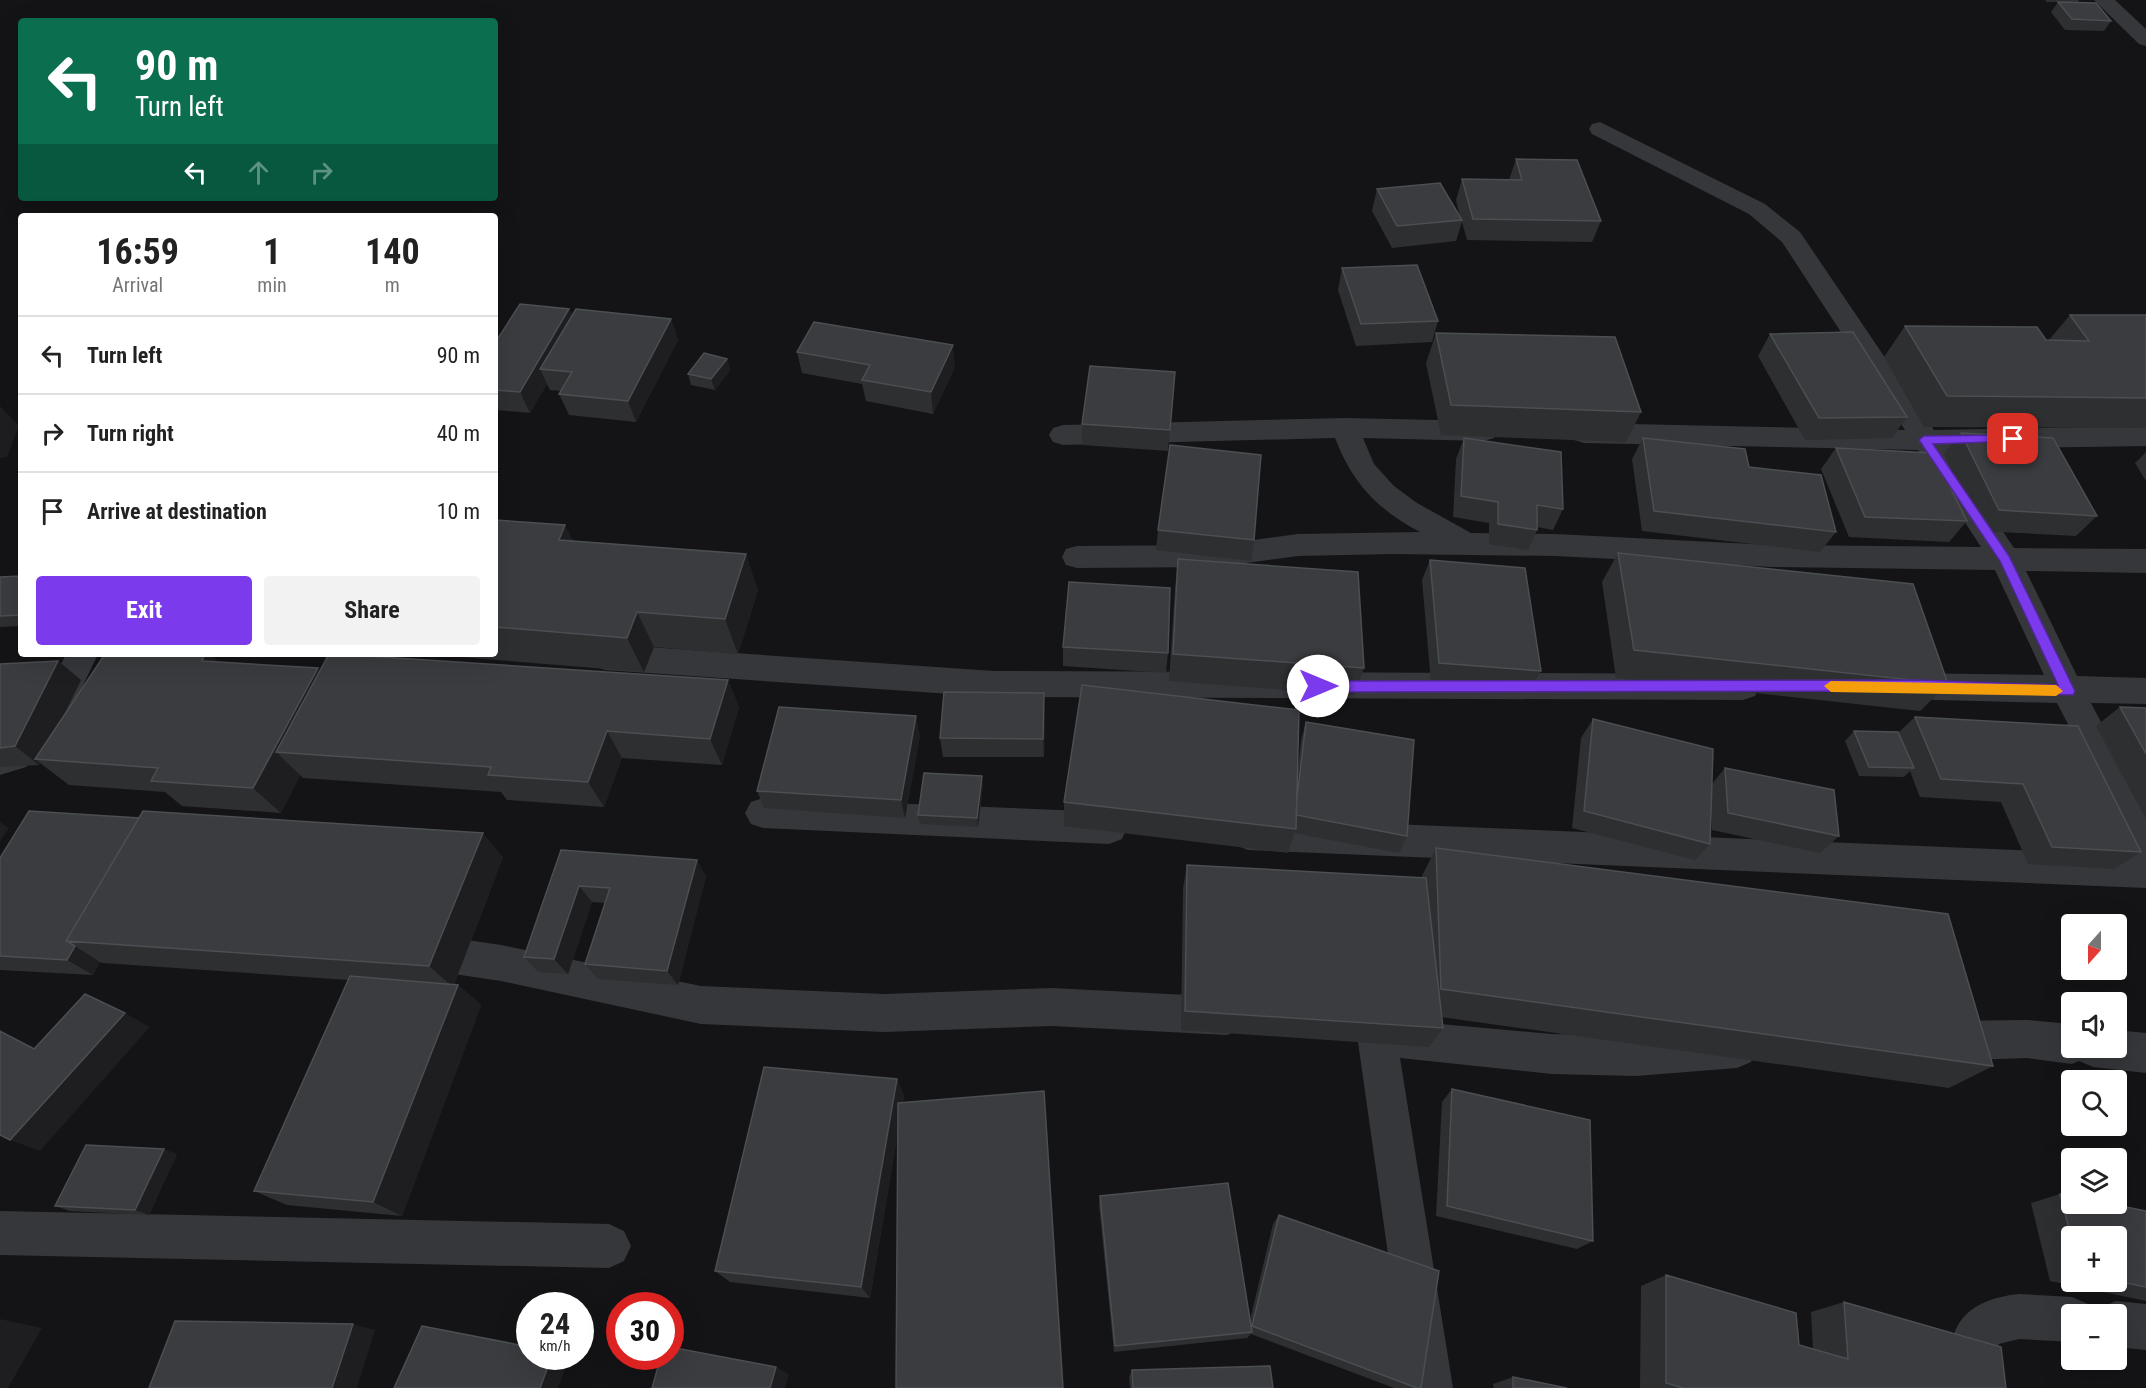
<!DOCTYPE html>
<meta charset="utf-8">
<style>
body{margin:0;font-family:"Roboto Condensed",sans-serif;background:#f2f2f2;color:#222;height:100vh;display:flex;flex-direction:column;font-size:22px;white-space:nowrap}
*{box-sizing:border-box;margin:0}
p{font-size:20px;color:#767676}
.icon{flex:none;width:33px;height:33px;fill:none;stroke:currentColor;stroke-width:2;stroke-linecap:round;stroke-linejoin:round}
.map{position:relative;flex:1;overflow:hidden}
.details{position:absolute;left:18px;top:213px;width:480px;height:444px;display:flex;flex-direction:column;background:#fff;border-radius:6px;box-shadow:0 6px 24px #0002}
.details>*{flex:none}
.hud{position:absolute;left:18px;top:18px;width:480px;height:183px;border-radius:6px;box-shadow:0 6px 24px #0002;background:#0b6e4f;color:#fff;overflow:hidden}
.needle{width:39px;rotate:201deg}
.buttons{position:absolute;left:2061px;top:914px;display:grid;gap:12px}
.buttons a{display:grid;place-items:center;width:66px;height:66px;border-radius:6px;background:#fff;box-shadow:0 6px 24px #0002;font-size:30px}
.speed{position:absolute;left:516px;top:1292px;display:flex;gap:12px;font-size:30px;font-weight:700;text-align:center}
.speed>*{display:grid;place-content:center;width:78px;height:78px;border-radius:50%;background:#fff;box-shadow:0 6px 24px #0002;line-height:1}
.speed small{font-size:15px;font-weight:400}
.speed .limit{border:9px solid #d22;background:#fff;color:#111}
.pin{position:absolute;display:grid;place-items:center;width:51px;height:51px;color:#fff;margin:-26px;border-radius:12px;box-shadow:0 3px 9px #0006}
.me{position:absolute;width:66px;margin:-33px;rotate:90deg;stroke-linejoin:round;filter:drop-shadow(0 0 4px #0008)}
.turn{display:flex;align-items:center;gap:21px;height:126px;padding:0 18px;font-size:27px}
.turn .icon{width:78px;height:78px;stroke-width:2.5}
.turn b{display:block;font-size:42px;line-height:51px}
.lanes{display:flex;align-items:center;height:57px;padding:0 18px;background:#0003;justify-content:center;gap:30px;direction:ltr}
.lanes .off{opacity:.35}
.eta{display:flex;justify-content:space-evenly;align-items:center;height:102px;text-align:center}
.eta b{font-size:36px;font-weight:700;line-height:42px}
.action{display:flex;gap:12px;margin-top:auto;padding:12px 18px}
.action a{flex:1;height:69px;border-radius:6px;background:#7c3aed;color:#fff;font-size:24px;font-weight:700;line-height:69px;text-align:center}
.action a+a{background:#f2f2f2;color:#222}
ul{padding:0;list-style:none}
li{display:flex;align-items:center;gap:18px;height:78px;padding:0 18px;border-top:2px solid #e0e0e0}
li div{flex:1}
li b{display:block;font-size:22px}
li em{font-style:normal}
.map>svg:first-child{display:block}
</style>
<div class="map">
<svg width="2146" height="1388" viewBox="0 0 2146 1388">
<rect width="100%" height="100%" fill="#141416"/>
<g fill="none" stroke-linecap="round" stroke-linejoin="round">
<path fill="#35373b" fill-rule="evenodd" d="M2094,0H2115L2146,29V46L2139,44Z
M1600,122L1765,204L1800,232L1934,430L2146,426V446L1947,449L2014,548L2146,549V573L2026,571L2077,676L2146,678V704L2091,703L2146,808V888L1248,850L1235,845L1230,834L1235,823L1248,818L2136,855L2057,703L1900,699L1888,695L1884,686L1888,677L1900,673L2044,675L1995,570L1772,567L1555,556L1393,554L1298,556L1215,567L1077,568L1066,565L1062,557L1066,549L1077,546L1215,545L1298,534L1420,532C1378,510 1352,483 1335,438L1063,445L1053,442L1049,435L1053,428L1063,425L1345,418L1484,421L1494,424L1498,431L1494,438L1484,441L1363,438L1374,464L1394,486L1417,503L1471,533L1555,534L1772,545L1981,547L1918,450L1584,443L1574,440L1570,433L1574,426L1584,423L1905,430L1782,242L1749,214L1592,134L1589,129L1592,124Z
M605,644L994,671L1743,674L1755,678L1759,687L1755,696L1743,700L994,697L605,670L594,666L589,657L594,648Z
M66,654H98L54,746L26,767L0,775V745L30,726Z
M763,798L1109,812L1122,817L1127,828L1122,839L1109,844L763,828L751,824L745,813L751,802Z
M420,933L501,945L701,986L884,994L1052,988L1227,997L1241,1003L1247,1016L1241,1029L1227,1035L1052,1026L884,1032L701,1024L501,981L420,969L407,964L401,951L407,938Z
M1377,1016L1385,1019L1552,1034L1636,1036L1737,1028L1751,1034L1757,1048L1751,1062L1737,1068L1636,1076L1552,1074L1400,1058L1453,1388H1407L1357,1035L1363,1021Z
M2027,1020L2072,1024V1047H2116V1030L2146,1033V1073L2093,1067L2079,1061L2072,1064L2027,1058L1942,1061L1928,1055L1922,1041L1928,1027L1942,1021Z
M0,1211L609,1224L624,1231L631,1246L624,1261L609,1268L0,1255Z
M2019,1294L2072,1297L2088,1304L2092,1314H2072V1342L2019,1339L1999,1344L1994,1355L1999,1388H1953C1942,1332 1960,1300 2019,1294Z
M2116,1301L2146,1304V1350L2116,1347V1314H2098L2100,1308Z"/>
</g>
<path fill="#2d2f31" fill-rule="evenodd" d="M2045,0H2079L2078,2H2066L2111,21L2104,31L2065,30L2051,12L2058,2H2047Z
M1516,159L1601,221L1592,242L1467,240L1462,222L1456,241L1392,248L1372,211L1377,189L1460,217L1456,200L1462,179L1509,180Z
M1342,268L1438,321L1432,342L1356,346L1338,290Z
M569,309L572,315L671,319L678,340L636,422L569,415L559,394L561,391L550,390L547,384L530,413L495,410V343Z
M2070,315H2146V428L1924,427L1884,357L1905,326L2049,340Z
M1436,333L1641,412L1626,442L1441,435L1426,363Z
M1770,334L1907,417L1892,438L1805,440L1758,356Z
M797,352L955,367L933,414L866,401L862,384L802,373Z
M727,359L730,370L715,390L691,385L688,374Z
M1175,372L1168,451L1082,445V424Z
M1961,433L2097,516L2076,536L1981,531L1944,454Z
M1464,438L1563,509L1553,530L1537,527V530L1528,550L1489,544V523L1453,517L1456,459Z
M1643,438L1749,467L1836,532L1820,552L1642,531L1632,459Z
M1836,448L1967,521L1949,542L1849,537L1821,469Z
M2146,452V481L2135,463Z
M495,520L758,590L738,654L654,647L644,672L423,654H495Z
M1158,530L1254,540L1251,561L1156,550Z
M1618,553L1948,684L1920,711L1616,678L1602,582Z
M1178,559L1364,668L1354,695L1169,681L1175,588Z
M1430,560L1541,671L1530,690L1431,683L1422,580Z
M21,576V626L0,627V577Z
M1063,647L1168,653L1166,673L1063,666Z
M211,654L218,662L320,670L728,680L739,707L722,765L622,758L604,807L507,800L501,792L303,778L300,775L281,813L182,806L165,792L69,785L40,763L39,765L0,767V664L58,661L81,680L62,719Z
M2120,707L2146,708V819L2096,726Z
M1045,712L1044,757H943L940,738Z
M1915,717L2141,852L2114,869L2028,864L2001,802L1920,797L1910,771L1904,777L1859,776L1845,741L1854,731L1899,732Z
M1593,719L1712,784L1725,768L1839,836L1820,853L1712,830L1711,809L1710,844L1695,860L1572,828L1581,738Z
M1306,722L1407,836L1399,853L1294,833L1288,853L1064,826V802L1298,768L1301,740Z
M920,735L905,818L764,808L757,791Z
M983,785L978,827L920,824L918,815Z
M1436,848L1993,1066L1949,1088L1441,1017L1443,1028L1429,1047L1181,1030L1183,888L1187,865L1421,878Z
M561,850L706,876L678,985L598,979L585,964L605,903L592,902L568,974L538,972L524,957Z
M503,857L454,985H458L481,1005L402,1216L287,1205L254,1191L348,980L103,963L100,962L93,975L0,970V858Z
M897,1079L904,1096L870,1298L730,1282L715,1271Z
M1452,1089L1593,1241L1577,1249L1436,1216L1442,1102Z
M177,1154L149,1215L70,1211L55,1206Z
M2060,1194L2146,1211V1301L2050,1281L2031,1203ZM2072,1236L2116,1281H2072Z
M1100,1196L1250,1320L1273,1224L1279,1215L1421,1388H1394L1251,1334L1247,1338L1114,1352L1099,1205Z
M1666,1275L1799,1345L1813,1349L1811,1312L1844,1302L2006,1388H1640L1641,1286Z
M1132,1370L1273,1388H1130L1129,1377Z
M1513,1377L1567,1388H1494L1493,1384Z"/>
<path fill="#1e1e20" d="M569,309L578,330L540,369L547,384L530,413L520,392Z
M671,319L678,340L636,422L628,401Z
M953,345L955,367L933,414L931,392Z
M727,359L730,370L715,390L711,379Z
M0,406L19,426L7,457L0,458Z
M565,525L584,561L559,540Z
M746,554L758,590L738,654L725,619Z
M637,612L654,647L644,672L627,638Z
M205,654H211L234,678L202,661Z
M58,661L81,680L42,760L35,759L40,763L39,765L15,746Z
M318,668L342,695L276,752L300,775L281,813L253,788Z
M728,680L739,707L722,765L710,739Z
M1044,693L1045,712L1044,757L1043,739Z
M916,716L920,735L905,818L901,800Z
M607,731L622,758L604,807L588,782Z
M982,776L983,785L978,827L977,818Z
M0,822L9,828L0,841Z
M483,833L503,857L453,987L429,966Z
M697,860L706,876L678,985L667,971Z
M579,886L592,902L568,974L554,959Z
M75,946L100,962L93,975L67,960Z
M458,985L481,1005L402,1216L373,1202Z
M125,1013L150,1027L40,1151L10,1140Z
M0,1031L22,1041L62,1062L34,1049Z
M897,1079L904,1096L870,1298L861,1287Z
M164,1149L177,1154L149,1215L135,1210Z
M0,1319L42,1328L8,1388H0Z
M353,1324L375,1330L357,1388H332Z
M552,1356H565L569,1358L558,1388H540Z
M776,1367L789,1374L785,1388H770Z"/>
<path fill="#3a3c3f" stroke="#4b4e52" stroke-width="1.5" d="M2058,2L2096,3L2111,21L2072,19Z
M1516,159L1577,160L1601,221L1473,219L1462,179L1522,180Z
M1440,183L1462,220L1397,226L1377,189Z
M1417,265L1438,321L1361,324L1342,268Z
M520,304L569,309L520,392L495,390V343Z
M576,309L671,319L628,401L559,394L572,372L540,369Z
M2070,315H2146V398L1947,396L1905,326L2037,327L2046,340L2089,341Z
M814,322L953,345L931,392L862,380L870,365L797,352Z
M1853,332L1907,417L1819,418L1770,334Z
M1436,333L1615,337L1641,412L1451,405Z
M704,353L727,359L711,379L688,374Z
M1090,366L1175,372L1170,430L1082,424Z
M1961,433L2053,438L2097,516L1999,510Z
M1464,438L1561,452L1563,509L1537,505V530L1498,524V502L1461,496Z
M1643,438L1745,449L1749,467L1821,475L1836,532L1654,511Z
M1170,445L1261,455L1254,540L1158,530Z
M1836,448L1933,453L1967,521L1865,517Z
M495,520L565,525L559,540L746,554L725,619L637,612L627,638L495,627Z
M1618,553L1913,584L1948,684L1634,650Z
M1178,559L1358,572L1364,668L1173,654Z
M1430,560L1525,568L1541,671L1439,663Z
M21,576V615L0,616V577Z
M1069,582L1170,588L1168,653L1063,647Z
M105,654H205L202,661L318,668L253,788L151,781L158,768L35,759Z
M329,654H336L728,680L710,739L607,731L588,782L488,775L491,767L276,752Z
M58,661L15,746L0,748V664Z
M1082,685L1299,710L1296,829L1064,802Z
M944,692L1044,693L1043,739L940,738Z
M779,707L916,716L901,800L757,791Z
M2120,707L2146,708V754Z
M1915,717L2078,726L2141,852L2052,847L2023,784L1941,779Z
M1593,719L1713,749L1710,844L1584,811Z
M1306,722L1414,740L1407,836L1296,815L1297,798Z
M1854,731L1898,732L1914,768L1869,767Z
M1725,768L1834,790L1839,836L1728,813Z
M924,773L982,776L977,818L918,815Z
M29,811L139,818L66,941L75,946L67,960L0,956V858Z
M143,811L483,833L429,966L66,941Z
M1436,848L1948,914L1993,1066L1441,989Z
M561,850L697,860L667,971L585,964L610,888L579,886L554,959L524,957Z
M1187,865L1426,878L1443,1028L1185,1011Z
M350,976L458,985L373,1202L254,1191Z
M85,994L125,1013L10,1140L0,1135V1031L34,1049Z
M764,1067L897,1079L861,1287L715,1271Z
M1452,1089L1590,1120L1593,1241L1447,1206Z
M1044,1091L1063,1388H896L898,1103Z
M86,1145L164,1149L135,1210L55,1206Z
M1228,1183L1252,1332L1115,1346L1100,1196Z
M2060,1194L2072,1196V1203H2106L2146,1211V1287L2116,1281V1236H2072V1240Z
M1279,1215L1439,1271L1421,1388H1417L1252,1326Z
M1666,1275L1796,1313L1799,1345L1848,1359L1844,1302L2001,1347L2006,1388H1683L1666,1383Z
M175,1321L353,1324L332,1388H149Z
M422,1326L530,1347V1356H552L540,1388H394Z
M670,1347L776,1367L770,1388H652L661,1356H670Z
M1270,1366L1273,1388H1133L1132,1370Z
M1513,1377L1567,1388H1513Z"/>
<path fill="#7c3aed" stroke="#51269a" stroke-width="1.5" d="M2013,435L2017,436V441L1933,444L2009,556L2075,691L2073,695L1916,691L1318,692L1312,686L1318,681L1916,680L2058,685L2000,561L1919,440L1924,436Z"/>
<path fill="#f59e0b" d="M1831,681L2056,685L2063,691L2056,696L1831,692L1824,686Z"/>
</svg>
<div class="buttons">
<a><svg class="needle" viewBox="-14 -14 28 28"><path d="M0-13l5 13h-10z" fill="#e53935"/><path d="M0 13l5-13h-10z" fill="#767676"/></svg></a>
<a><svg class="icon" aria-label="sound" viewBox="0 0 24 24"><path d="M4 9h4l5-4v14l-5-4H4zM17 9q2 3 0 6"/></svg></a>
<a><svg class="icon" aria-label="search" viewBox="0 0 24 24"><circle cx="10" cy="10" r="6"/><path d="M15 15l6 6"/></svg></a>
<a><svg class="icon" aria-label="layers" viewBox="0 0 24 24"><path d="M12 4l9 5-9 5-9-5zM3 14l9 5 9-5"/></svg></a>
<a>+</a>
<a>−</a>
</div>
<div class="speed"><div>24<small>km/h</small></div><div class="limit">30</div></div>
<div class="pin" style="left:2013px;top:439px;background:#d93025"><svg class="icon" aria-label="arrive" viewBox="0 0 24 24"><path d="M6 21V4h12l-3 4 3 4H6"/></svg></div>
<svg class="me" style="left:1318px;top:686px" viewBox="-20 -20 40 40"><circle r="19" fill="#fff"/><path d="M0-13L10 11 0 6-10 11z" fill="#7c3aed"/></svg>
<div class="hud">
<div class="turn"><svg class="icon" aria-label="left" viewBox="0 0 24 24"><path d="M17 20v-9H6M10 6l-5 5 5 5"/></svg><div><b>90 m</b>Turn left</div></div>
<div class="lanes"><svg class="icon" aria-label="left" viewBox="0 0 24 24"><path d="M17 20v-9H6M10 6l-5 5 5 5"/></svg><svg class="icon off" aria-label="ahead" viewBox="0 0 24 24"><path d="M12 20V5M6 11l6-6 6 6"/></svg><svg class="icon off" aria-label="right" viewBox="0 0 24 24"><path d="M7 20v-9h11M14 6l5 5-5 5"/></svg></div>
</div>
<section class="details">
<div class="eta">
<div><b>16:59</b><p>Arrival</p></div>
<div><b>1</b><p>min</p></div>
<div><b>140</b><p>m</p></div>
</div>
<ul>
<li><svg class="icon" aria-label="left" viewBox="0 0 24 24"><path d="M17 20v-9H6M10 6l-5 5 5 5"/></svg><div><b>Turn left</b></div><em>90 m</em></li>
<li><svg class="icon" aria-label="right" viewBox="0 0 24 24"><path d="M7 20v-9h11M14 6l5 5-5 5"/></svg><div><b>Turn right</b></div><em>40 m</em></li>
<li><svg class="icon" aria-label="arrive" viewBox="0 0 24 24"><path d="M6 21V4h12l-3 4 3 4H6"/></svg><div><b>Arrive at destination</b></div><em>10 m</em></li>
</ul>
<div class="action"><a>Exit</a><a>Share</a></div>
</section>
</div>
